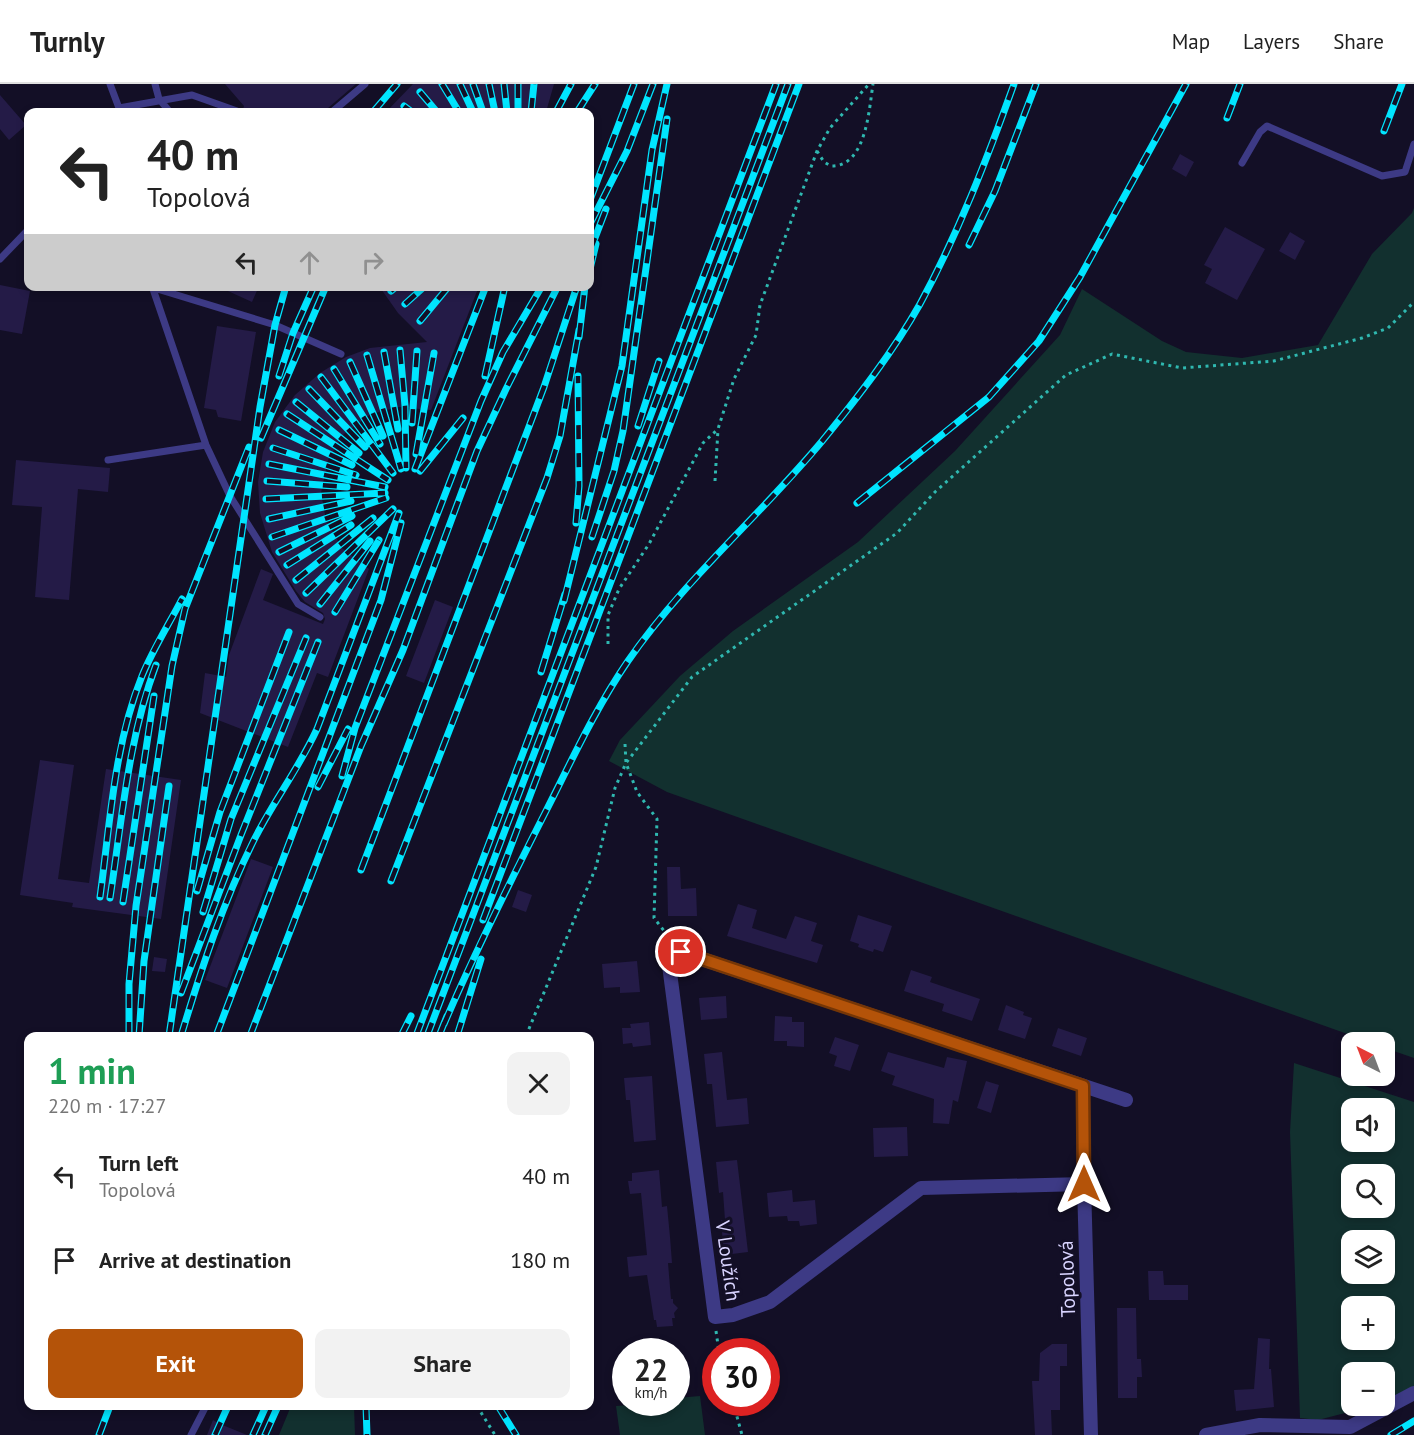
<!DOCTYPE html>
<meta charset="utf-8">
<style>
body{margin:0;font-family:"PT Sans",sans-serif;background:#f2f2f2;color:#222;height:100vh;display:flex;flex-direction:column;font-size:22px;white-space:nowrap}
*{box-sizing:border-box;margin:0}
p{font-size:20px;color:#767676}
.icon{flex:none;width:33px;height:33px;fill:none;stroke:currentColor;stroke-width:2;stroke-linecap:round;stroke-linejoin:round}
.map{position:relative;flex:1;overflow:hidden}
.panel{position:absolute;left:24px;top:948px;width:570px;height:378px;display:flex;flex-direction:column;background:#fff;border-radius:12px;box-shadow:0 3px 9px #0003}
.panel>*{flex:none}
.top-card{position:absolute;left:24px;top:24px;width:570px;height:183px;border-radius:12px;box-shadow:0 3px 9px #0003;background:#fff;color:#222;overflow:hidden}
.needle{width:39px;rotate:318deg}
.buttons{position:absolute;left:1341px;top:948px;display:grid;gap:12px}
.buttons a{display:grid;place-items:center;width:54px;height:54px;border-radius:12px;background:#fff;box-shadow:0 3px 9px #0003;font-size:30px}
.speed{position:absolute;left:612px;top:1254px;display:flex;gap:12px;font-size:30px;font-weight:700;text-align:center}
.speed>*{display:grid;place-content:center;width:78px;height:78px;border-radius:50%;background:#fff;box-shadow:0 3px 9px #0003;line-height:1}
.speed small{font-size:15px;font-weight:400}
.speed .limit{border:9px solid #d22;background:#fff;color:#111}
.pin{position:absolute;display:grid;place-items:center;width:51px;height:51px;color:#fff;margin:-26px;border:3px solid #fff;border-radius:50%;box-shadow:0 2px 6px #0007}
.me{position:absolute;width:66px;margin:-33px;rotate:0deg;stroke-linejoin:round;filter:drop-shadow(0 0 4px #0008)}
.turn{display:flex;align-items:center;gap:21px;height:126px;padding:0 24px;font-size:27px}
.turn .icon{width:78px;height:78px;stroke-width:2.5}
.turn b{display:block;font-size:42px;line-height:51px}
.lanes{display:flex;align-items:center;height:57px;padding:0 24px;background:#0003;justify-content:center;gap:30px;direction:ltr}
.lanes .off{opacity:.35}
.round{display:grid;place-items:center;flex:none;width:63px;height:63px;border-radius:12px;background:#f2f2f2}
.overview{display:flex;align-items:center;justify-content:space-between;height:102px;padding:0 24px}
h1{font-size:36px;font-weight:700;line-height:45px;color:#1e9e55}
.action{display:flex;gap:12px;margin-top:auto;padding:12px 24px}
.action a{flex:1;height:69px;border-radius:12px;background:#b45309;color:#fff;font-size:24px;font-weight:700;line-height:69px;text-align:center}
.action a+a{background:#f2f2f2;color:#222}
ul{padding:0;list-style:none}
li{display:flex;align-items:center;gap:18px;height:84px;padding:0 24px}
li div{flex:1}
li b{display:block;font-size:22px}
li em{font-style:normal}
header{display:flex;align-items:center;gap:36px;box-sizing:border-box;height:84px;padding:0 30px;background:#fff;border-bottom:2px solid #e0e0e0}
header strong{font-size:28px}
nav{display:flex;gap:33px;margin-inline-start:auto;font-size:21px}
.map>svg:first-child{display:block}
</style>
<header>
<strong>Turnly</strong>
<nav><a>Map</a><a>Layers</a><a>Share</a></nav>
</header>
<div class="map">
<svg width="1414" height="1351" viewBox="0 0 1414 1351">
<rect width="100%" height="100%" fill="#130f26"/>
<path fill="#12302f" fill-rule="evenodd" d="M1414,124V974L1385,964L1384,958H1370L667,708L609,677L620,656L680,592L733,547L858,458L955,367L1060,251L1082,205L1162,257L1186,268L1242,274L1318,261L1372,170L1412,129Z
M1294,979L1414,1018V1302L1394,1316L1385,1318L1384,1288H1352V1322H1372L1318,1336L1300,1334L1290,1048ZM1352,1024H1384V1058H1352ZM1352,1090H1384V1124H1352ZM1352,1156H1384V1190H1352ZM1352,1222H1384V1256H1352Z
M700,1312L705,1351H620L616,1322L676,1318L677,1314Z
M291,1322H354L355,1351H279Z"/>
<path fill="#241b47" d="M225,0H356L328,24L326,28H242L244,22Z
M413,0H554L546,28H386Z
M0,11L26,41L9,56L0,45Z
M1180,70L1194,78L1186,93L1172,85Z
M1225,143L1265,165L1237,216L1205,199L1212,185L1204,181Z
M1290,148L1305,157L1295,176L1279,167Z
M0,201L30,207L22,250L0,246Z
M217,202H259L252,218Z
M379,202H479L431,326L399,323L371,330L344,350L328,376L321,409L326,436L342,464L369,485L328,593L317,589L288,663L200,629L205,589L226,593L229,571L261,485L273,490L263,516L323,540L325,535L323,529L305,518L296,507L272,468L260,429L258,398L263,368L275,338L295,311L320,289L346,273L370,264L427,258L398,229Z
M217,242L256,248L241,337L218,333L216,326L204,324Z
M16,376L110,384L108,408L78,405L69,516L35,513L42,423L12,421Z
M435,516L453,523L424,599L406,592Z
M40,676L74,681L58,795L89,799L106,685L181,696L161,835L72,823L73,819L20,811Z
M251,775L273,783L227,904L205,896Z
M667,783H680L681,805L696,804L697,832H668Z
M518,806L532,811L526,828L512,823Z
M738,820L757,826L752,844L786,855L795,832L817,839L811,857L823,861L817,879L727,852Z
M858,831L892,842L883,868L874,865L873,868L858,863L859,860L850,857Z
M154,873L167,875L165,888L152,887Z
M637,877L640,908L620,909V903L604,904L602,880Z
M911,886L932,893L930,898L980,915L972,937L942,927L944,920L904,907Z
M726,912L727,934L701,936L699,914Z
M1006,921L1024,928L1023,931L1032,934L1025,955L998,946Z
M775,932L792,933V938H804V963L787,962V957H774Z
M649,938L651,961L633,963L632,959L623,960L622,944H631L630,940Z
M1058,944L1087,954L1081,972L1052,962Z
M835,953L859,961L850,987L834,982L837,972L829,969Z
M722,968L727,1016L747,1014L749,1040L716,1043L712,1000H707L704,970Z
M888,968L944,984L947,973L967,977L958,1018L953,1016L949,1040L933,1039L934,1015L892,1001L895,992L881,987Z
M652,992L656,1056L634,1058L630,1016H626L624,994Z
M986,997L999,1001L991,1029L977,1024Z
M907,1043L908,1072L874,1073L873,1044Z
M737,1076L748,1168L724,1171L721,1136H725L723,1108L719,1109L716,1078Z
M659,1086L662,1123L667,1122L670,1153L672,1179H668L671,1215H673V1219L678,1224L674,1229L675,1234H672L673,1242L657,1243L656,1236H654L647,1191L629,1193L627,1173L647,1171L641,1109L630,1110L628,1097H632V1089Z
M792,1106L793,1118L815,1116L817,1140L800,1142L799,1137H788L787,1132L769,1133L767,1109Z
M1148,1187H1163L1164,1201H1188V1216H1149Z
M1117,1224H1136L1137,1275H1141L1142,1293H1137V1314H1118Z
M1258,1254L1270,1255L1269,1285H1271L1274,1323L1236,1327L1234,1306L1254,1305Z
M1052,1260H1067V1282H1060V1326H1051L1052,1351H1035L1032,1297H1039L1040,1269Z
M213,1336L220,1340L247,1351H207Z"/>
<g fill="none" stroke-linecap="round" stroke-linejoin="round">
<path stroke="#2fb8b0" stroke-width="3" stroke-dasharray="3 4.5" stroke-linecap="butt" d="M817,67L824,78L831,82C866,83 869,26 873,0
M715,397L718,345
M608,560V531L619,505L649,460L703,359L718,345L734,295L756,251L760,221L817,67L830,44L869,0
M625,660L626,679L637,708L657,735L654,834L672,857
M526,952L596,783L615,704L626,679L692,593L897,449L935,408L1066,291L1112,270L1182,284L1274,277L1362,254L1388,244L1414,218
M716,1247L719,1268
M733,1318L742,1351
M477,1322L495,1351"/>
<path stroke="#3d3a85" stroke-width="7" d="M110,0L119,24L118,28
M155,0L159,15L170,28
M119,24L192,11L237,27
M332,28L365,0
M1242,79L1260,48L1267,42L1382,92L1405,88L1414,60
M0,175L28,146
M152,202L206,361L230,412L298,520L320,533
M154,204L275,241L341,270
M108,376L206,361
M191,1351L206,1322"/>
<path stroke="#3d3a85" stroke-width="14" d="M1083,1002L1084,1100L1091,1351
M1084,1100L921,1104L770,1218L733,1231L715,1233L669,881L681,868L1126,1016
M1206,1351L1260,1341L1350,1343L1414,1309"/>
<g stroke="#00e5ff" stroke-width="7">
<path id="rail" d="M442,0L459,28
M460,0L473,28
M473,0L483,28
M489,0L495,28
M504,0L507,28
M518,0V28
M420,8L437,28
M404,22L412,28
M373,28L397,0
M531,28L534,0
M556,28L571,0
M577,28L595,0
M1227,34L1240,0
M1384,47L1402,0
M590,116L634,0
M590,140L627,67L653,0
M969,161L995,107L1036,0
M590,167L606,125
M590,185L596,160
M391,207L397,202
M405,220L425,202
M420,237L449,202
M579,253L585,202
M400,266L405,322L406,384
M384,268L398,345
M367,271L401,385
M350,278L383,352
M334,285L380,360
M279,292L293,249L314,202
M485,292L505,202
M321,293L393,389
M309,305L365,363
M296,318L359,369
M287,330L388,396
M412,339L417,267
M638,342L659,277
M279,346L352,381
M261,354L326,202
M273,364L356,391
M416,370L434,269
M269,380L385,403
M415,385L486,202
M420,387L463,334
M267,397L347,403
M266,415L385,409
M857,419L989,313L1039,257L1080,193L1186,0
M269,435L351,417
M576,439L579,402L578,292
M272,453L386,414
M592,453L614,387L623,347L667,35
M279,468L352,432
M287,481L351,441
M296,496L373,434
M306,509L393,425
M564,517L622,282L652,66L667,0
M320,520L370,457
M335,528L379,456
M541,588L565,510
M342,692L355,644L481,317L503,268L542,202
M318,703L348,645
M361,786L544,303L577,202
M391,797L547,394L560,352L579,246
M197,807L220,728L289,548
M100,813C110,740 114,661 142,592C153,565 169,540 182,515
M110,814C122,736 128,655 156,581
M123,818L154,612
M203,828L231,735L306,554
M483,836L799,0
M181,909L241,751L318,558
M444,940C475,868 510,798 545,729C571,678 595,625 628,577C684,496 760,432 823,356C858,313 893,268 920,220C958,150 987,75 1014,0
M129,952V900L136,822L172,582L185,525L249,363
M139,952L144,877L169,702
M169,952L260,323L275,241L286,202
M181,952C201,886 223,818 254,756C273,718 299,684 317,645L399,429
M216,952L381,516L401,439
M250,952L361,662L403,566L477,367L506,305L558,202
M401,952L411,932
M416,952L776,0
M427,952L788,0
M439,952L447,932
M457,952L481,875
M366,1322L367,1351
M498,1322L516,1351
M99,1351L110,1322
M215,1351L228,1322
M253,1351L266,1322
M265,1351L278,1322
M1391,1351L1414,1337"/>
</g>
<use href="#rail" stroke="#130f26" stroke-width="4.5" stroke-dasharray="14" stroke-linecap="butt"/>
</g>
<g fill="none" stroke-linecap="round" stroke-linejoin="round">
<g stroke="#753606" stroke-width="15">
<path id="route" d="M681,868L1083,1002L1084,1100"/>
</g>
<use href="#route" stroke="#b45309" stroke-width="10"/>
</g>
<g text-anchor="middle" dominant-baseline="central" stroke-width="6" stroke-linejoin="round" paint-order="stroke">
<g font-size="20" fill="#d9d4ff" stroke="#130f26">
<text transform="translate(728 1177) rotate(82)">V Loužích</text>
<text transform="translate(1067 1195) rotate(-92)">Topolová</text>
</g>
</g>
</svg>
<div class="buttons">
<a><svg class="needle" viewBox="-14 -14 28 28"><path d="M0-13l5 13h-10z" fill="#e53935"/><path d="M0 13l5-13h-10z" fill="#767676"/></svg></a>
<a><svg class="icon" aria-label="sound" viewBox="0 0 24 24"><path d="M4 9h4l5-4v14l-5-4H4zM17 9q2 3 0 6"/></svg></a>
<a><svg class="icon" aria-label="search" viewBox="0 0 24 24"><circle cx="10" cy="10" r="6"/><path d="M15 15l6 6"/></svg></a>
<a><svg class="icon" aria-label="layers" viewBox="0 0 24 24"><path d="M12 4l9 5-9 5-9-5zM3 14l9 5 9-5"/></svg></a>
<a>+</a>
<a>−</a>
</div>
<div class="speed"><div>22<small>km/h</small></div><div class="limit">30</div></div>
<div class="pin" style="left:681px;top:868px;background:#d93025"><svg class="icon" aria-label="arrive" viewBox="0 0 24 24"><path d="M6 21V4h12l-3 4 3 4H6"/></svg></div>
<svg class="me" style="left:1084px;top:1100px" viewBox="-20 -20 40 40"><path d="M0-17L14 15 0 8-14 15z" fill="#b45309" stroke="#fff" stroke-width="4"/></svg>
<div class="top-card">
<div class="turn"><svg class="icon" aria-label="left" viewBox="0 0 24 24"><path d="M17 20v-9H6M10 6l-5 5 5 5"/></svg><div><b>40 m</b>Topolová</div></div>
<div class="lanes"><svg class="icon" aria-label="left" viewBox="0 0 24 24"><path d="M17 20v-9H6M10 6l-5 5 5 5"/></svg><svg class="icon off" aria-label="ahead" viewBox="0 0 24 24"><path d="M12 20V5M6 11l6-6 6 6"/></svg><svg class="icon off" aria-label="right" viewBox="0 0 24 24"><path d="M7 20v-9h11M14 6l5 5-5 5"/></svg></div>
</div>
<section class="panel">
<div class="overview"><div><h1>1 min</h1><p>220 m · 17:27</p></div><a class="round"><svg class="icon" aria-label="close" viewBox="0 0 24 24"><path d="M6 6l12 12M18 6L6 18"/></svg></a></div>
<ul>
<li><svg class="icon" aria-label="left" viewBox="0 0 24 24"><path d="M17 20v-9H6M10 6l-5 5 5 5"/></svg><div><b>Turn left</b><p>Topolová</p></div><em>40 m</em></li>
<li><svg class="icon" aria-label="arrive" viewBox="0 0 24 24"><path d="M6 21V4h12l-3 4 3 4H6"/></svg><div><b>Arrive at destination</b></div><em>180 m</em></li>
</ul>
<div class="action"><a>Exit</a><a>Share</a></div>
</section>
</div>
